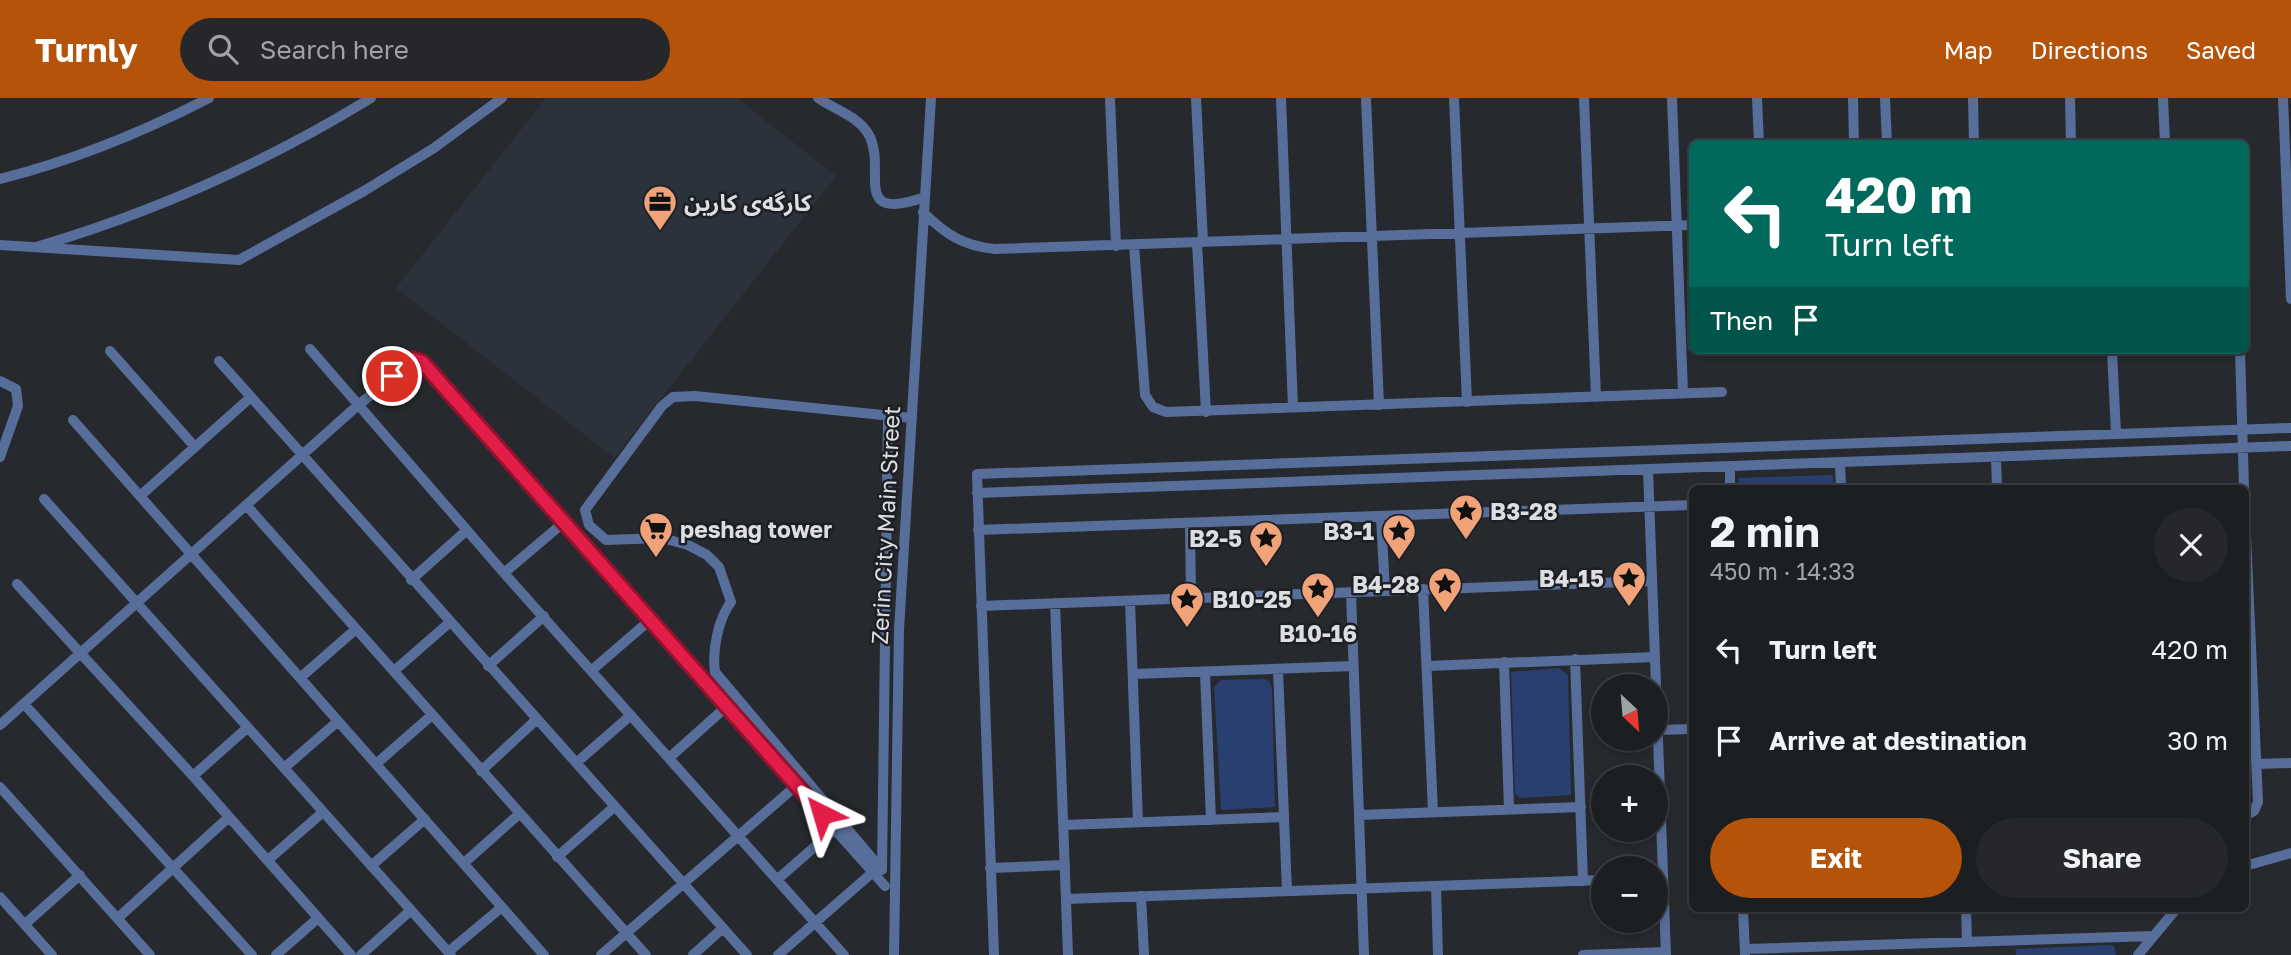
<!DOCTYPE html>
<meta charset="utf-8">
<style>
body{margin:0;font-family:"Golos Text","Noto Sans Arabic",sans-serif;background:#25272a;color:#f1f3f6;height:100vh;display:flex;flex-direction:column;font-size:26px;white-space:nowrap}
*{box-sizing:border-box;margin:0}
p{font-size:23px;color:#a0a2a5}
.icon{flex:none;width:38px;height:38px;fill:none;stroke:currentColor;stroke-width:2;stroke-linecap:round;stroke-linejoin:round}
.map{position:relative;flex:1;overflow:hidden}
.details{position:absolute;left:1689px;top:387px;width:560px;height:427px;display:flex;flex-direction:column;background:#1c1f22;border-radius:10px;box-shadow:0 4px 10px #0003,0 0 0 2px #3a3d40}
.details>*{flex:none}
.hud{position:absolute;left:1689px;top:42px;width:560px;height:214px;border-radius:10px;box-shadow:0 4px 10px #0003,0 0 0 2px #3a3d40;background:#00695c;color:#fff;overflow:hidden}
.needle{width:46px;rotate:154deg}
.controls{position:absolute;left:1591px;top:576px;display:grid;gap:14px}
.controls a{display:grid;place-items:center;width:77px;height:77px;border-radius:50%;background:#1c1f22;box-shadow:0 4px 10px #0003,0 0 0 2px #3a3d40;font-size:35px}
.pin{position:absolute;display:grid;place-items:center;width:60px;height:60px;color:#fff;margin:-30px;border:4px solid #fff;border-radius:50%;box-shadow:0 2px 7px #0007}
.me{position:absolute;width:77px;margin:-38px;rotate:320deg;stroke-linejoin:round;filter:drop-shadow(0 0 5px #0008)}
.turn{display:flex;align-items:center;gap:24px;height:147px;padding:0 21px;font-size:32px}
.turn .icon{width:91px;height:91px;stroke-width:2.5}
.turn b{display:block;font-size:49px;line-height:60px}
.then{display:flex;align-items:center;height:66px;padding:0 21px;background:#0003;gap:14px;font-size:26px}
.round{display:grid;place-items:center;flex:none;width:74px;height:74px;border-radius:37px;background:#25272a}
.head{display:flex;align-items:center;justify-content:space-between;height:119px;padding:0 21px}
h1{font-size:42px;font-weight:700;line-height:52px}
.cta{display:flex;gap:14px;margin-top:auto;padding:14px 21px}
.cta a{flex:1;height:80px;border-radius:42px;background:#b45309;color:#fff;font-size:28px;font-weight:700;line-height:80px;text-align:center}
.cta a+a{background:#25272a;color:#f1f3f6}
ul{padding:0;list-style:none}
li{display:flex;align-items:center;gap:21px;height:91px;padding:0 21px}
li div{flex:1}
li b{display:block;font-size:26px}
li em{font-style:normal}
header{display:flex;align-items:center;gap:42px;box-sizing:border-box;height:98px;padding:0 35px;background:#b45309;color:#fff}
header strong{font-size:33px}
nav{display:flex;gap:38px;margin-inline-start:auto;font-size:24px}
.search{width:490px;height:63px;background:#25272a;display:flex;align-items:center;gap:18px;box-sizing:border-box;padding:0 24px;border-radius:38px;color:#a0a2a5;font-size:26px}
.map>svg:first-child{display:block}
</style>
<header>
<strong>Turnly</strong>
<div class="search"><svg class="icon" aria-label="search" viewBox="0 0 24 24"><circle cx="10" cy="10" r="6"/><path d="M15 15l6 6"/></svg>Search here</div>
<nav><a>Map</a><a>Directions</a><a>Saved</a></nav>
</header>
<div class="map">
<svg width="2291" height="857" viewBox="0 0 2291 857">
<rect width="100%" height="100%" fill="#26292e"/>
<path fill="#2c323c" d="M546,0H737L836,78L614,360L396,190Z"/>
<path fill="#293f70" d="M1832,377L1835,390H1739V380Z
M1559,570L1568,577L1571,697L1520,700L1515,695L1511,574Z
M1264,581L1269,583L1272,590L1275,709L1221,712L1214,589L1221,582Z
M2111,847L2114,848L2116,857H2016V851Z"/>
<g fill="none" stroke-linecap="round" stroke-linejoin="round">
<path stroke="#586e9a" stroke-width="10" d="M818,0C835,12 861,19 870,39C886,74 851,125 925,99
M1110,0L1116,148
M1196,0L1203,144
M1281,0L1293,310
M1366,0L1379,307
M1454,0L1467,304
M1584,0L1596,299
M1672,0L1683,295
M1757,0L1759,46
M1853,0L1854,46
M1885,0L1887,46
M1973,0L1974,46
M2070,0L2071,46
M2163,0L2165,46
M2283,0L2291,201
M0,81C71,63 143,34 209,0
M923,114C945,136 963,148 995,151L1692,127
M1197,144L1206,314
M0,147L239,162L364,93L434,50L502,0
M1134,147L1145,297L1153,309L1166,314L1722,294
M36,149C155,114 265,65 371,0
M310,251L504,475L844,857
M2112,252L2116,336
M2240,252L2244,390
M110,253L195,349
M219,263L747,857
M0,283L16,291L18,308L0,359
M888,318L882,772L715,574C712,553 718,521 731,504L719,469L707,457L688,447L662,440L606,442L589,427L585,412L662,308L673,299L695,298L912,320
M73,322L544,857
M1996,360L1997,390
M1840,365L1841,390
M1730,369V390
M1648,372L1666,857
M977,395L2291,348
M140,398L251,299
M44,401L451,857
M246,407L646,857
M2245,415L2258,704L2254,713L2245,718
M1381,419L1385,493
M1190,425L1191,500
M978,432L1692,407
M504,475L563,425
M411,482L467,432
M17,486L193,678L351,857
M1423,491L1433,714
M1351,495L1364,857
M1130,503L1138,724
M1055,505L1068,857
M981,508L1652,483
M1575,561L1583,783
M1504,564L1509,711
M488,568L544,518
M1428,568L1655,559
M592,572L650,522
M1278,572L1287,793
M394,573L449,525
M1205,574L1211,722
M1133,576L1353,568
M300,580L356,531
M24,606L252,857
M0,627L357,308L416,261L885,788
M1659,632L1692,631
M669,660L726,609
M576,665L631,617
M376,666L432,617
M2256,666L2291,665
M284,670L337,624
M481,673L536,622
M193,678L247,630
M0,689L150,857
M1359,717L1581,709
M1064,727L1284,719
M557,759L613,710
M268,762L323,714
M464,765L518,717
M371,768L425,721
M2245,768L2291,755
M990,770L1065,767
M779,780L835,731
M1436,788L1438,857
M1141,798L1144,857
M0,799L52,857
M1066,801L1603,782
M1743,810L1745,856
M1966,810L1967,844
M119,819L229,719
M25,826L80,777
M1745,851L2153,838
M448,854L502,809
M276,857L317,821
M361,857L411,812
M601,857L797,687
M693,857L723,830
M778,857L873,774
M894,857L899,532L931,0
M994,857L977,376L2291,330
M1583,857L1665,854
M2138,857L2177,810"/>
</g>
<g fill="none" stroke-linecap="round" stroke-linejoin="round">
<g stroke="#92132f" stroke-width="18">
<path id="route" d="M392,278L412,261L422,264L822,716"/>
</g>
<use href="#route" stroke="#e11d48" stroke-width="12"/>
</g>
<defs>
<g id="office-pin" transform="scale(1.75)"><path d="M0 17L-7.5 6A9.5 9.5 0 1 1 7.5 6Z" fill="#f0a278" stroke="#1d1f25"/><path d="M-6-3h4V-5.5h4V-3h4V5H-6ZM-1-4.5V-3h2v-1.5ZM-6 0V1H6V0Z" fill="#111"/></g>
<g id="sight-pin" transform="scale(1.75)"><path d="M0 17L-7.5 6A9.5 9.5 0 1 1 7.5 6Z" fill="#f0a278" stroke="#1d1f25"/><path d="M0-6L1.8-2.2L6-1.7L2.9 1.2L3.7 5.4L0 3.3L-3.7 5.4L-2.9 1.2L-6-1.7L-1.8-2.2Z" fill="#111"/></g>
<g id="supermarket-pin" transform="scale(1.75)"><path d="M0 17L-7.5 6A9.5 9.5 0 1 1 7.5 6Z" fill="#f0a278" stroke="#1d1f25"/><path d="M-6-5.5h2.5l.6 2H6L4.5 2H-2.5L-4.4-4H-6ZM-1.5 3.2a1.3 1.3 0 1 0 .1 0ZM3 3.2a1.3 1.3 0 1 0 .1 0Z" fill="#111"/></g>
</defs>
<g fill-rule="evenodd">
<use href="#office-pin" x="660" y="104"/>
<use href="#sight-pin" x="1466" y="413"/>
<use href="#supermarket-pin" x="656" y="431"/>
<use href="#sight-pin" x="1399" y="433"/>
<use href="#sight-pin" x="1266" y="440"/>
<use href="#sight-pin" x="1629" y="480"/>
<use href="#sight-pin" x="1445" y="486"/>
<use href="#sight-pin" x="1318" y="491"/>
<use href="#sight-pin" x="1187" y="501"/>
</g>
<g text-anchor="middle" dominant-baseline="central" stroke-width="5" stroke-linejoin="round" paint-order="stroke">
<g font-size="23" font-weight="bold" fill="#dcdee2" stroke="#1d1f25" text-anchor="start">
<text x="684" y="104">کارگەی کارین</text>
<text x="1490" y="413">B3-28</text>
<text x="680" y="431">peshag tower</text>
<text x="1374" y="433" text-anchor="end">B3-1</text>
<text x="1242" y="440" text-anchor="end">B2-5</text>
<text x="1604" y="480" text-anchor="end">B4-15</text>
<text x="1420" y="486" text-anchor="end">B4-28</text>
<text x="1212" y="501">B10-25</text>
<text x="1318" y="535" text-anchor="middle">B10-16</text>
</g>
<g font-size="23" fill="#dcdee2" stroke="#1d1f25">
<text transform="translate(885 427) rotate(-87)">Zerin City Main Street</text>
</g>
</g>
</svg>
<div class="controls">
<a><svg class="needle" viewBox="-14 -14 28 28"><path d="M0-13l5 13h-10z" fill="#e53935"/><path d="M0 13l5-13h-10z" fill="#a0a2a5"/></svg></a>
<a>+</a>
<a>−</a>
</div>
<div class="pin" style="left:392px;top:278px;background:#d93025"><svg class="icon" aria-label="arrive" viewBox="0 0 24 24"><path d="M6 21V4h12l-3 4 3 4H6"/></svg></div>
<svg class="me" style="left:822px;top:716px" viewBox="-20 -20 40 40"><path d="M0-17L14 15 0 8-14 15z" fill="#e11d48" stroke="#fff" stroke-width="4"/></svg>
<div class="hud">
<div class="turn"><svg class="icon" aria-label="left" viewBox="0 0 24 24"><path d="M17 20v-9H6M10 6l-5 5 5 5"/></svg><div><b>420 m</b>Turn left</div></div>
<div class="then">Then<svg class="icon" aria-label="arrive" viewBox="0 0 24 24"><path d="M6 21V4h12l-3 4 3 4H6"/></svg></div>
</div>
<section class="details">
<div class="head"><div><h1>2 min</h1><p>450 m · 14:33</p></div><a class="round"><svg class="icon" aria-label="close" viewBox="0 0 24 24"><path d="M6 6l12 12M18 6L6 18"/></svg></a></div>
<ul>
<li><svg class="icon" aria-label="left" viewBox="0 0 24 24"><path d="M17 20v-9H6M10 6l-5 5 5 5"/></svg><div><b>Turn left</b></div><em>420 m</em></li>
<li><svg class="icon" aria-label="arrive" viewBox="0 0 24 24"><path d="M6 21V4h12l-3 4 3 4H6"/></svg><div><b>Arrive at destination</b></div><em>30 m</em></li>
</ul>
<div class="cta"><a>Exit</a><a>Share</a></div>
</section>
</div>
